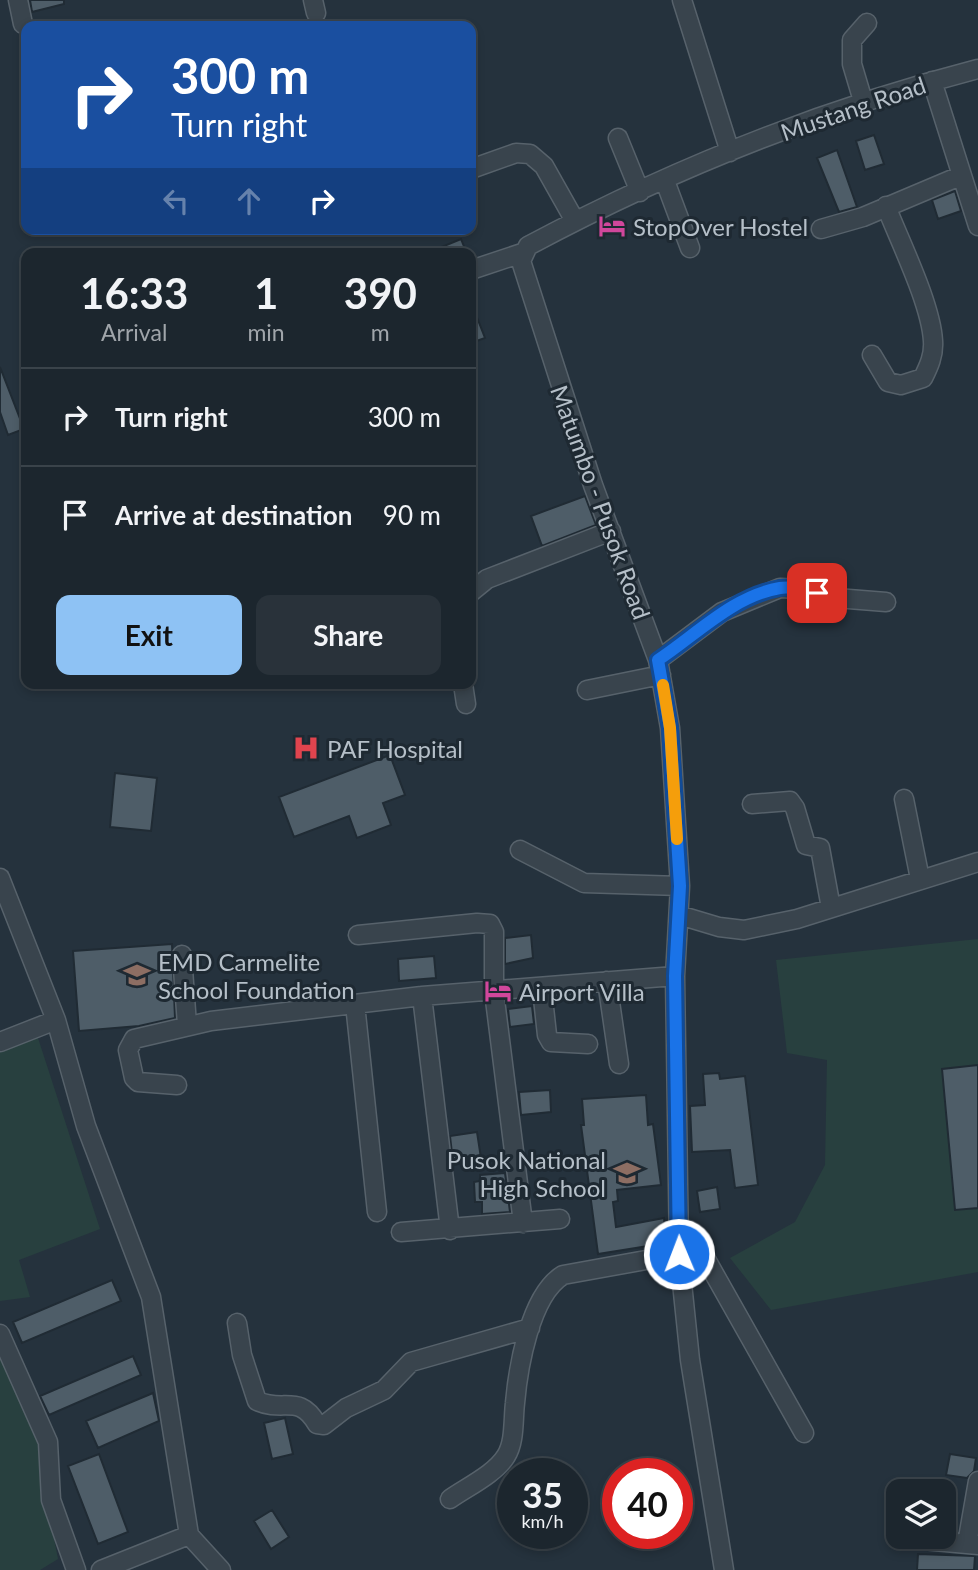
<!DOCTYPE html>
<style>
body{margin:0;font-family:Lato,sans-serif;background:#29323a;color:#f1f3f6;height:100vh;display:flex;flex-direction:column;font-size:26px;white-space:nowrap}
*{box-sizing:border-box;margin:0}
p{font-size:23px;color:#a0a5aa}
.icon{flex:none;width:38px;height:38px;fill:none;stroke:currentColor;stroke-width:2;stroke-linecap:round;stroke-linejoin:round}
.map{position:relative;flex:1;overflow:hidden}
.side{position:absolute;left:21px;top:248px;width:455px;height:441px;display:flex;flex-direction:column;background:#1c262e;border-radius:14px;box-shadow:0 4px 10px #0003,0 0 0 2px #3a434a}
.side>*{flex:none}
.banner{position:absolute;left:21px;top:21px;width:455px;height:214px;border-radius:14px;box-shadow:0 4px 10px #0003,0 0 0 2px #3a434a;background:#1a4fa0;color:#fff;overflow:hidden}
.buttons{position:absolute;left:886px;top:1479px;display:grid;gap:14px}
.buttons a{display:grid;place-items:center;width:70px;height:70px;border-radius:14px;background:#1c262e;box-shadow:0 4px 10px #0003,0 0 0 2px #3a434a;font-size:35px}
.speed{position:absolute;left:497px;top:1458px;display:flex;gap:14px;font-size:35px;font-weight:700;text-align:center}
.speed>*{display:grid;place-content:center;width:91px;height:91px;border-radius:50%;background:#1c262e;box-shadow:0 4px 10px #0003,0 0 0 2px #3a434a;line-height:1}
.speed small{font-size:18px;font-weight:400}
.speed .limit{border:10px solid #d22;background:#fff;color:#111}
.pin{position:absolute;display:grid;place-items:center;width:60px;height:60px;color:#fff;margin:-30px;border-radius:14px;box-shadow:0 4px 10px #0006}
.me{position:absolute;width:77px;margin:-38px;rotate:359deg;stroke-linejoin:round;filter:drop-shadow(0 0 5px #0008)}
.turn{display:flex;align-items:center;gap:24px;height:147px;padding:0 35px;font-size:32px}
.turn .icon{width:91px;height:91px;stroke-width:2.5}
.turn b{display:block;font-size:49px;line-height:60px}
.lanes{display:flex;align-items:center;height:66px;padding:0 35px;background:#0003;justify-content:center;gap:35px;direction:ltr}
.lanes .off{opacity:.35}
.eta{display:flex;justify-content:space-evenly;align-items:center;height:119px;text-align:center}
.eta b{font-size:42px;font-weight:700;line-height:49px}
.button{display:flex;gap:14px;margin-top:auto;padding:14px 35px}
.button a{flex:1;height:80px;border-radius:14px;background:#8ec2f4;color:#111;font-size:28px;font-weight:700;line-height:80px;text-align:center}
.button a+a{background:#29323a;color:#f1f3f6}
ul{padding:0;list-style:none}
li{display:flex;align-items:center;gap:21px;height:98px;padding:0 35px;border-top:2px solid #3a434a}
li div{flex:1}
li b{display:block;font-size:26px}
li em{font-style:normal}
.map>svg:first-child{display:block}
</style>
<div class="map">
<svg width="978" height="1570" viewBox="0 0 978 1570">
<rect width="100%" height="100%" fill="#25323d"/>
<path fill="#28403f" d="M978,939V1272L771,1310L730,1258L795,1222L825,1165L827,1060L787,1053L776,960Z
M38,1038L100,1229L19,1260L30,1297L0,1301V1052Z
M0,1353L40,1446L44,1489L58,1559L40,1570H0Z"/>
<path fill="#4e5d68" stroke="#202b34" stroke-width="2" d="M30,0H64V4L32,12Z
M874,135L884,164L865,170L856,141Z
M837,150L857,207L839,212L817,158Z
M955,191L961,211L938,219L932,200Z
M461,239L467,254H427V253Z
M471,302L485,338L471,343Z
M0,367L24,429L8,435L0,412Z
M585,496L596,525L542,546L531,516Z
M390,755L405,795L383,803L391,825L357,838L349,816L294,837L279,797Z
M115,773L157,778L151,831L110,827Z
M531,935L533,958L505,964V938Z
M172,944L175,1018L139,1026L79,1031L73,951Z
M434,956L436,978L399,981L398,959Z
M532,1006L534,1024L510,1027L508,1009Z
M978,1065V1208L955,1210L942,1069Z
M719,1073L720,1079L745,1076L758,1185L735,1188L730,1150L692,1152L690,1106L705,1105L703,1074Z
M550,1090L551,1112L521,1115L519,1092Z
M646,1095L648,1125L653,1124L661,1185L617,1190L618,1201L613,1202L616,1227L664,1218L667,1243L598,1254L581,1125H584L582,1099Z
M477,1132L481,1158L453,1162L450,1136Z
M505,1173L510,1212L482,1214V1202H475L474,1182L480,1181V1175Z
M717,1187L720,1209L700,1212L697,1191Z
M112,1280L121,1301L22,1343L13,1322Z
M133,1356L141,1375L49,1415L40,1396Z
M153,1393L159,1421L98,1448L86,1421Z
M285,1418L293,1454L272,1459L264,1423Z
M99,1454L128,1532L98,1544L68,1466Z
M950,1454L976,1458L974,1471L967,1478L946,1475Z
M272,1510L289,1537L271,1549L254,1521Z
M918,1554L975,1556L974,1570H917Z"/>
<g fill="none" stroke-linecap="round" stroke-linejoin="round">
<g stroke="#57626b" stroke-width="21">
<path id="minor" d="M18,0L23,24
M313,0L316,13
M682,0L730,152
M932,81L978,226
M863,101L852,64V40L867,23
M618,138L640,192
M471,169L516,153L530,154L544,166L575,221
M665,181L690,248
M821,229L863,217L960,176
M471,270L522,253
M872,355L888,382L901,385L923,378C929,366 934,355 933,341C931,304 900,242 886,206
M471,592L487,579L611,531
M658,660L722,612L780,588L799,589L836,598L886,602
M463,684L466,704
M587,690L661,675
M904,799L920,879
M752,804L790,801L795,808L806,845L820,848L831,908
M520,850L584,883L680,886
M0,878L56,1020L86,1126L151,1297L189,1535L221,1570
M679,915L719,927L744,930L797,919L978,862
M358,935L477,923L490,924L494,932V992L523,1223
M182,955L187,1025
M607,981L619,1064
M542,989L547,1035L551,1042L588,1044
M422,996L450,1230
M355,1004L377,1212
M0,1042L56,1020
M177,1085L138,1082L134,1078L128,1050L134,1039L211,1021L422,996L675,976
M401,1232L560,1219
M679,1238L691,1243L703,1254L804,1433
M237,1323L242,1355L257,1401C284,1413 299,1393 317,1424L324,1425L346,1408L384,1390L411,1362L530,1328
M0,1334L48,1442L51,1500L76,1570
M450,1499C467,1487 495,1474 506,1456C515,1442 513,1420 515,1403C518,1368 530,1295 563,1275L679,1254
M923,1540L978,1545
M967,1544L978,1481
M101,1570L189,1535
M724,1570L690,1360L679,1254L675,976L680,886L670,728L658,660L593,485L521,261L528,246C670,170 823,109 978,69"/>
</g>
<use href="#minor" stroke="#39444d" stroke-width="18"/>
</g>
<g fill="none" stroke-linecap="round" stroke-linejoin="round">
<g stroke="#114b97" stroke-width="18">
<path id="route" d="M679,1254L675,976L680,886L670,728L658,660C696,635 733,596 780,588C792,586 806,590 817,593"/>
</g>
<use href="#route" stroke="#1a73e8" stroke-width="12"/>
<path stroke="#f59e0b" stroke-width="12" d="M663,685L670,728L677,839"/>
</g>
<defs>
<g id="hotel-bare" transform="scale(2.1)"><path d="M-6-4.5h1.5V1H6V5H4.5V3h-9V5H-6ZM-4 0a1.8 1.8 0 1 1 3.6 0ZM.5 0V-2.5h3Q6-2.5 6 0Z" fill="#d1479c" stroke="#1e2932" stroke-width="2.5" paint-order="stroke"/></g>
<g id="hospital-bare" transform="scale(2.1)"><path d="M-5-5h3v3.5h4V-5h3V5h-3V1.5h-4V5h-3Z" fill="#e0444e" stroke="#1e2932" stroke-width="2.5" paint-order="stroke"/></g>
<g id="school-bare" transform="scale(2.1)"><path d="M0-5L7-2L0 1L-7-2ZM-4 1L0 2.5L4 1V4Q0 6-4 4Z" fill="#8d6e63" stroke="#1e2932" stroke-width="2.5" paint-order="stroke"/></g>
</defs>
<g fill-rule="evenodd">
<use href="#hotel-bare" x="612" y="226"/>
<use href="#hospital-bare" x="306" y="748"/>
<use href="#school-bare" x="137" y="975"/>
<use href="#hotel-bare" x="498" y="991"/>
<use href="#school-bare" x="627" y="1173"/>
</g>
<g text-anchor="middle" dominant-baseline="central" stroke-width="6" stroke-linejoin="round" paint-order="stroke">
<g font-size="24" fill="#b5bfc8" stroke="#1e2932">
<text transform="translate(853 108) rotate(-19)">Mustang Road</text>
<text transform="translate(601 502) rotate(70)">Matumbo - Pusok Road</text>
</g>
<g font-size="24" fill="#b5bfc8" stroke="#1e2932" text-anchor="start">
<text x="633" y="226">StopOver Hostel</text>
<text x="327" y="748">PAF Hospital</text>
<text x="158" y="961">EMD Carmelite<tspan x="158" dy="28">School Foundation</tspan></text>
<text x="519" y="991">Airport Villa</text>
<text x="606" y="1159" text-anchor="end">Pusok National<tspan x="606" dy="28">High School</tspan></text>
</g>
</g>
</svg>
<div class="buttons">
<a><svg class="icon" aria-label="layers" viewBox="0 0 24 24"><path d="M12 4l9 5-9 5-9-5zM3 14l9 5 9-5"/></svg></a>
</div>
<div class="speed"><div>35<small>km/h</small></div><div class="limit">40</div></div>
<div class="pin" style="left:817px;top:593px;background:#d93025"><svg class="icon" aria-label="arrive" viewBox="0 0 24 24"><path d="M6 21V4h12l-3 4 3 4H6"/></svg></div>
<svg class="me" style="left:679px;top:1254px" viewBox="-20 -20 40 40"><circle r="17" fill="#1a73e8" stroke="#fff" stroke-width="3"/><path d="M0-11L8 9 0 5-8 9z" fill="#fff"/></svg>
<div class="banner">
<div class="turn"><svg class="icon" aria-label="right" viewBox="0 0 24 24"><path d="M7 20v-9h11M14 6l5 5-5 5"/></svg><div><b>300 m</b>Turn right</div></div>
<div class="lanes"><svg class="icon off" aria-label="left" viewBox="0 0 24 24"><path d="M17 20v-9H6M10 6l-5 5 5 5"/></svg><svg class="icon off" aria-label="ahead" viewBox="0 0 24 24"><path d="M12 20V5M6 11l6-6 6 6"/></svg><svg class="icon" aria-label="right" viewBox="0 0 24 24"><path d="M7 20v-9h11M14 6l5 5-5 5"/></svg></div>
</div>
<section class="side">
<div class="eta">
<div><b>16:33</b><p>Arrival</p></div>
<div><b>1</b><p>min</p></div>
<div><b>390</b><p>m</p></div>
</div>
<ul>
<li><svg class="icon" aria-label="right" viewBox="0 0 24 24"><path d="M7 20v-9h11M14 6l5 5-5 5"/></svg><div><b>Turn right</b></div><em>300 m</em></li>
<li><svg class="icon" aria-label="arrive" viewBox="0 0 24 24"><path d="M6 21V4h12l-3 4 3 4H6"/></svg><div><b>Arrive at destination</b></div><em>90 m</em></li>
</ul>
<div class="button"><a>Exit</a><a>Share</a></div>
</section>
</div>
